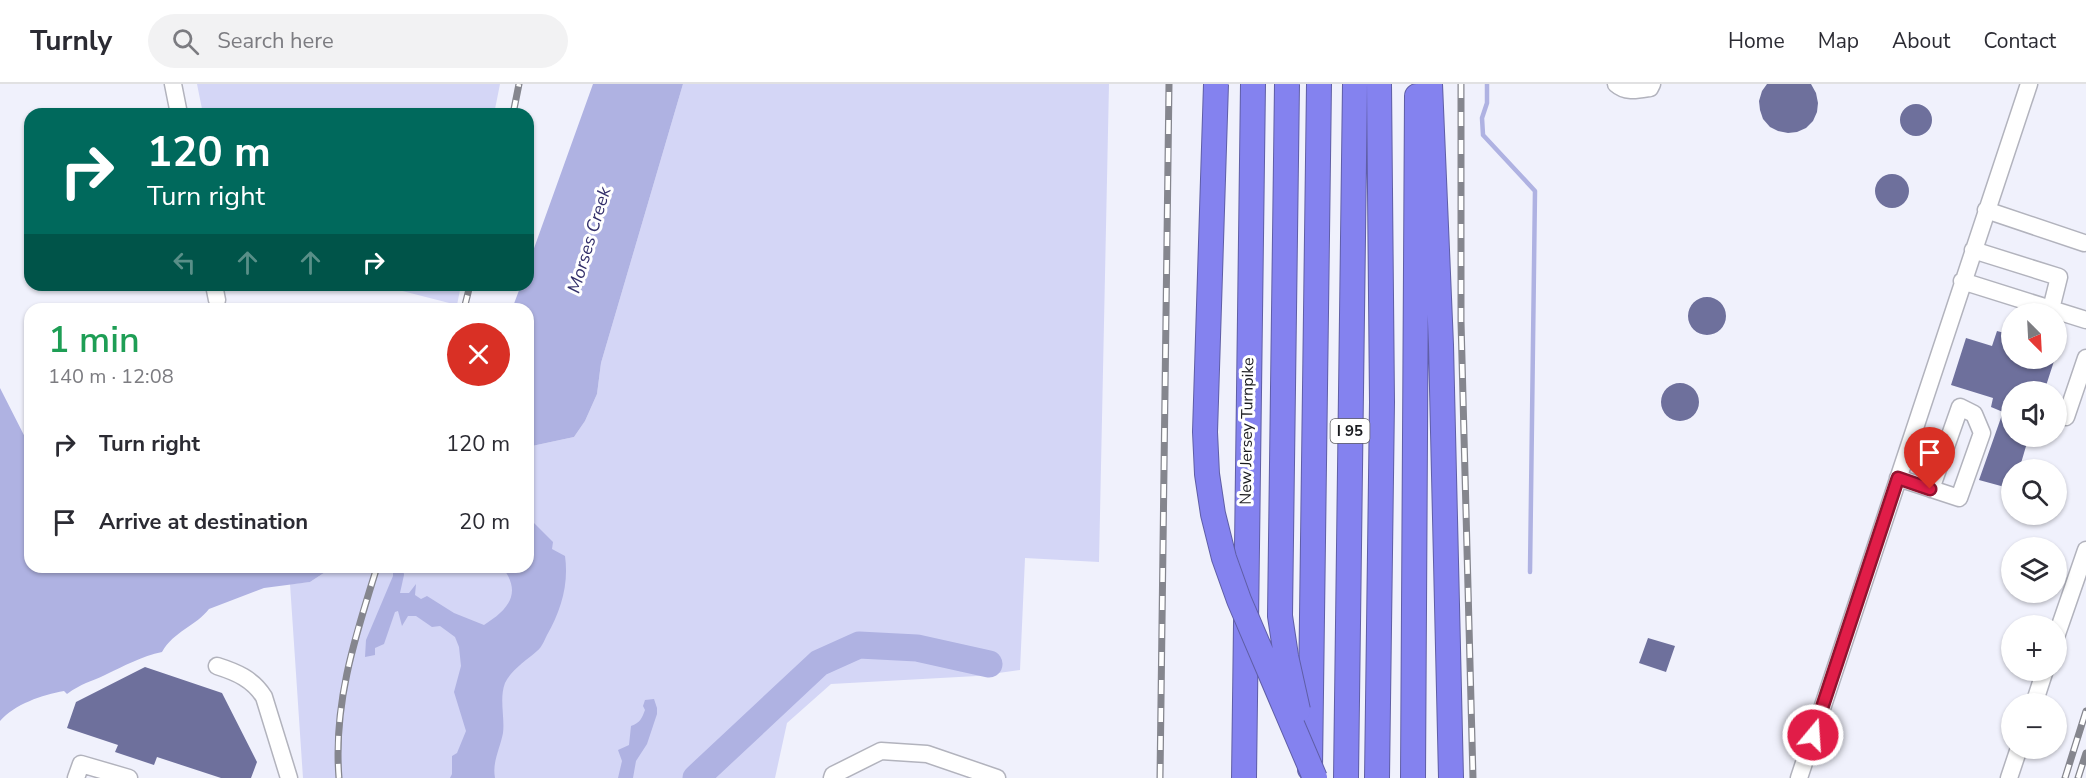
<!DOCTYPE html>
<meta charset="utf-8">
<style>
body{margin:0;font-family:"Nunito Sans",sans-serif;background:#f2f2f3;color:#2b2b33;height:100vh;display:flex;flex-direction:column;font-size:22px;white-space:nowrap}
*{box-sizing:border-box;margin:0}
p{font-size:20px;color:#7c7c81}
.icon{flex:none;width:33px;height:33px;fill:none;stroke:currentColor;stroke-width:2;stroke-linecap:round;stroke-linejoin:round}
.map{position:relative;flex:1;overflow:hidden}
.panel{position:absolute;left:24px;top:219px;width:510px;height:270px;display:flex;flex-direction:column;background:#fff;border-radius:18px;box-shadow:0 2px 4px #0004}
.panel>*{flex:none}
.top-card{position:absolute;left:24px;top:24px;width:510px;height:183px;border-radius:18px;box-shadow:0 2px 4px #0004;background:#00695c;color:#fff;overflow:hidden}
.needle{width:39px;rotate:156deg}
.buttons{position:absolute;left:2001px;top:219px;display:grid;gap:12px}
.buttons a{display:grid;place-items:center;width:66px;height:66px;border-radius:50%;background:#fff;box-shadow:0 2px 4px #0004;font-size:30px}
.pin{position:absolute;display:grid;place-items:center;width:51px;height:51px;color:#fff;margin:-62px -26px;border-radius:50% 50% 50% 0;rotate:-45deg;box-shadow:0 0 6px #0007}
.pin .icon{rotate:45deg}
.me{position:absolute;width:66px;margin:-33px;rotate:18deg;stroke-linejoin:round;filter:drop-shadow(0 0 4px #0008)}
.turn{display:flex;align-items:center;gap:21px;height:126px;padding:0 24px;font-size:27px}
.turn .icon{width:78px;height:78px;stroke-width:2.5}
.turn b{display:block;font-size:42px;line-height:51px}
.lanes{display:flex;align-items:center;height:57px;padding:0 24px;background:#0003;justify-content:center;gap:30px;direction:ltr}
.lanes .off{opacity:.35}
.round{display:grid;place-items:center;flex:none;width:63px;height:63px;border-radius:32px;background:#f2f2f3}
.head{display:flex;align-items:center;justify-content:space-between;height:102px;padding:0 24px}
h1{font-size:36px;font-weight:600;line-height:45px;color:#1e9e55}
ul{padding:0;list-style:none}
li{display:flex;align-items:center;gap:18px;height:78px;padding:0 24px}
li div{flex:1}
li b{display:block;font-size:22px}
li em{font-style:normal}
header{display:flex;align-items:center;gap:36px;box-sizing:border-box;height:84px;padding:0 30px;background:#fff;border-bottom:2px solid #e1e1e2}
header strong{font-size:28px}
nav{display:flex;gap:33px;margin-inline-start:auto;font-size:21px}
.search{width:420px;height:54px;background:#f2f2f3;display:flex;align-items:center;gap:15px;box-sizing:border-box;padding:0 21px;border-radius:33px;color:#7c7c81;font-size:22px}
.map>svg:first-child{display:block}
</style>
<header>
<strong>Turnly</strong>
<div class="search"><svg class="icon" aria-label="search" viewBox="0 0 24 24"><circle cx="10" cy="10" r="6"/><path d="M15 15l6 6"/></svg>Search here</div>
<nav><a>Home</a><a>Map</a><a>About</a><a>Contact</a></nav>
</header>
<div class="map">
<svg width="2086" height="694" viewBox="0 0 2086 694">
<rect width="100%" height="100%" fill="#f0f1fc"/>
<path fill="#d4d6f6" d="M197,0H500L494,30H203Z
M683,0H1109L1099,478L1025,474L1020,586L977,592L831,600L787,639L775,694H303L290,500L310,498L333,483H528V372L532,367V362L574,353L585,337L597,310L601,279Z
M379,201H461L457,221Z"/>
<path fill="#afb2e2" d="M593,0H683L601,279L597,310L585,337L574,353L532,362L528,372V225H512L521,201H528V181Z
M0,304L30,363V483H333L310,498L264,504L209,525C196,542 174,547 162,568C142,572 124,582 105,591C90,598 82,599 67,610L64,607C42,611 15,620 0,637Z
M528,433L553,458L552,465L565,472C569,500 561,527 547,551C544,557 542,563 537,567C527,576 511,586 505,599C499,615 505,633 503,649C500,665 492,678 495,694H450L452,690V672L457,669L466,647L454,608L461,582L459,563L455,553L440,542L432,543L416,532H408L402,542L398,527L395,528L384,560L375,564V571L365,573L366,556L393,492V483H403L404,491L400,509H409L416,500L415,511L421,515L427,512L454,529L484,541C508,526 523,509 502,483H528Z
M654,615L657,624V630L647,660L636,677L633,694H618L622,677L618,666L629,661L631,642C640,639 642,634 645,626L643,622L645,616Z"/>
<g fill="none" stroke-linecap="round" stroke-linejoin="round">
<path stroke="#afb2e2" stroke-width="4.5" d="M1487,0V19L1482,34L1483,51L1535,107L1530,488"/>
<path stroke="#afb2e2" stroke-width="27" d="M696,694L819,579L859,561L917,564L989,580"/>
</g>
<path fill="#6e709c" d="M1767,0H1811L1816,9L1818,19L1817,28L1813,37L1806,44L1797,48L1788,49L1778,47L1770,43L1763,35L1760,26L1759,17L1762,7Z
M1900 36a16 16 0 1 1 32 0a16 16 0 1 1-32 0Z
M1875 107a17 17 0 1 1 34 0a17 17 0 1 1-34 0Z
M1688 232a19 19 0 1 1 38 0a19 19 0 1 1-38 0Z
M1997,247L2012,251V274H2055L2044,308H2012V352H2029L2019,386H2012V405L1979,396L2003,328L1991,323L1993,314L1951,301L1966,254L1992,262Z
M1661 318a19 19 0 1 1 38 0a19 19 0 1 1-38 0Z
M1648,554L1675,562L1666,588L1639,579Z
M145,583L222,609L257,678L251,694H221L157,673L154,681L115,668L118,661L67,644L76,618Z"/>
<g fill="none" stroke-linecap="round" stroke-linejoin="round">
<g stroke="#b2b3bd" stroke-width="19">
<path id="minor" d="M173,0L179,30
M1616,0C1626,9 1638,6 1650,4L1652,0
M1986,126L2084,159
M1973,166L2059,193L2051,225
M1962,197L2086,236
M214,201L217,216
M2066,333L2086,274
M1898,394L1959,414L1982,349L1974,330L1960,323L1931,405
M2056,553L2086,466
M217,582C236,588 253,595 264,613L289,694
M2034,620L2045,586
M76,694L81,680L129,694
M832,694L833,691L881,667L927,670L997,694
M1799,694L2029,0
M2009,694L2019,664"/>
</g>
<g stroke="#5f5ea6" stroke-width="26">
<path id="highway" d="M1430,0L1441,261L1451,694
M1310,685L1319,0
M1244,694L1253,0
M1346,694L1355,0
M1377,694L1382,318L1379,0
M1413,694L1417,12"/>
</g>
<use href="#minor" stroke="#fff" stroke-width="16"/>
<use href="#highway" stroke="#8482ef" stroke-width="24"/>
<g stroke="#85868e" stroke-width="7">
<path id="rail" d="M1461,0V237L1473,694
M513,30L519,0
M464,225L470,201
M339,694C333,620 355,553 377,483
M1160,694L1169,0
M2065,694L2086,627
M2078,694L2086,669"/>
</g>
<use href="#rail" stroke="#fff" stroke-width="4.5" stroke-dasharray="14" stroke-linecap="butt"/>
<g stroke="#5f5ea6" stroke-width="26" stroke-linecap="butt">
<path id="highway-bridge" d="M1216,0L1205,348L1207,390L1213,430L1224,474L1239,516L1315,694
M1287,0L1280,532L1286,572L1298,626"/>
</g>
<use href="#highway-bridge" stroke="#8482ef" stroke-width="24"/>
</g>
<g fill="none" stroke-linecap="round" stroke-linejoin="round">
<g stroke="#92132f" stroke-width="15">
<path id="route" d="M1813,651L1898,394L1930,405"/>
</g>
<use href="#route" stroke="#e11d48" stroke-width="10"/>
</g>
<g text-anchor="middle" dominant-baseline="central" stroke-width="6" stroke-linejoin="round" paint-order="stroke">
<rect fill="#fff" stroke="#5f5f62" stroke-width="1.5" x="1330.5" y="335" width="39" height="24" rx="4.5"/>
<g font-size="15" font-weight="bold" fill="#1a1b1f">
<text x="1350" y="347">I 95</text>
</g>
<g font-size="16" fill="#1a1b1f" stroke="#fff">
<text transform="translate(1247 347) rotate(-89)">New Jersey Turnpike</text>
</g>
<g font-size="18" font-style="italic" fill="#322f6a" stroke="#fff">
<text transform="translate(589 156) rotate(-73)">Morses Creek</text>
</g>
</g>
</svg>
<div class="buttons">
<a><svg class="needle" viewBox="-14 -14 28 28"><path d="M0-13l5 13h-10z" fill="#e53935"/><path d="M0 13l5-13h-10z" fill="#7c7c81"/></svg></a>
<a><svg class="icon" aria-label="sound" viewBox="0 0 24 24"><path d="M4 9h4l5-4v14l-5-4H4zM17 9q2 3 0 6"/></svg></a>
<a><svg class="icon" aria-label="search" viewBox="0 0 24 24"><circle cx="10" cy="10" r="6"/><path d="M15 15l6 6"/></svg></a>
<a><svg class="icon" aria-label="layers" viewBox="0 0 24 24"><path d="M12 4l9 5-9 5-9-5zM3 14l9 5 9-5"/></svg></a>
<a>+</a>
<a>−</a>
</div>
<div class="pin" style="left:1930px;top:405px;background:#d93025"><svg class="icon" aria-label="arrive" viewBox="0 0 24 24"><path d="M6 21V4h12l-3 4 3 4H6"/></svg></div>
<svg class="me" style="left:1813px;top:651px" viewBox="-20 -20 40 40"><circle r="17" fill="#e11d48" stroke="#fff" stroke-width="3"/><path d="M0-11L8 9 0 5-8 9z" fill="#fff"/></svg>
<div class="top-card">
<div class="turn"><svg class="icon" aria-label="right" viewBox="0 0 24 24"><path d="M7 20v-9h11M14 6l5 5-5 5"/></svg><div><b>120 m</b>Turn right</div></div>
<div class="lanes"><svg class="icon off" aria-label="left" viewBox="0 0 24 24"><path d="M17 20v-9H6M10 6l-5 5 5 5"/></svg><svg class="icon off" aria-label="ahead" viewBox="0 0 24 24"><path d="M12 20V5M6 11l6-6 6 6"/></svg><svg class="icon off" aria-label="ahead" viewBox="0 0 24 24"><path d="M12 20V5M6 11l6-6 6 6"/></svg><svg class="icon" aria-label="right" viewBox="0 0 24 24"><path d="M7 20v-9h11M14 6l5 5-5 5"/></svg></div>
</div>
<section class="panel">
<div class="head"><div><h1>1 min</h1><p>140 m · 12:08</p></div><a class="round" style="background:#d93025;color:#fff"><svg class="icon" aria-label="close" viewBox="0 0 24 24"><path d="M6 6l12 12M18 6L6 18"/></svg></a></div>
<ul>
<li><svg class="icon" aria-label="right" viewBox="0 0 24 24"><path d="M7 20v-9h11M14 6l5 5-5 5"/></svg><div><b>Turn right</b></div><em>120 m</em></li>
<li><svg class="icon" aria-label="arrive" viewBox="0 0 24 24"><path d="M6 21V4h12l-3 4 3 4H6"/></svg><div><b>Arrive at destination</b></div><em>20 m</em></li>
</ul>
</section>
</div>
